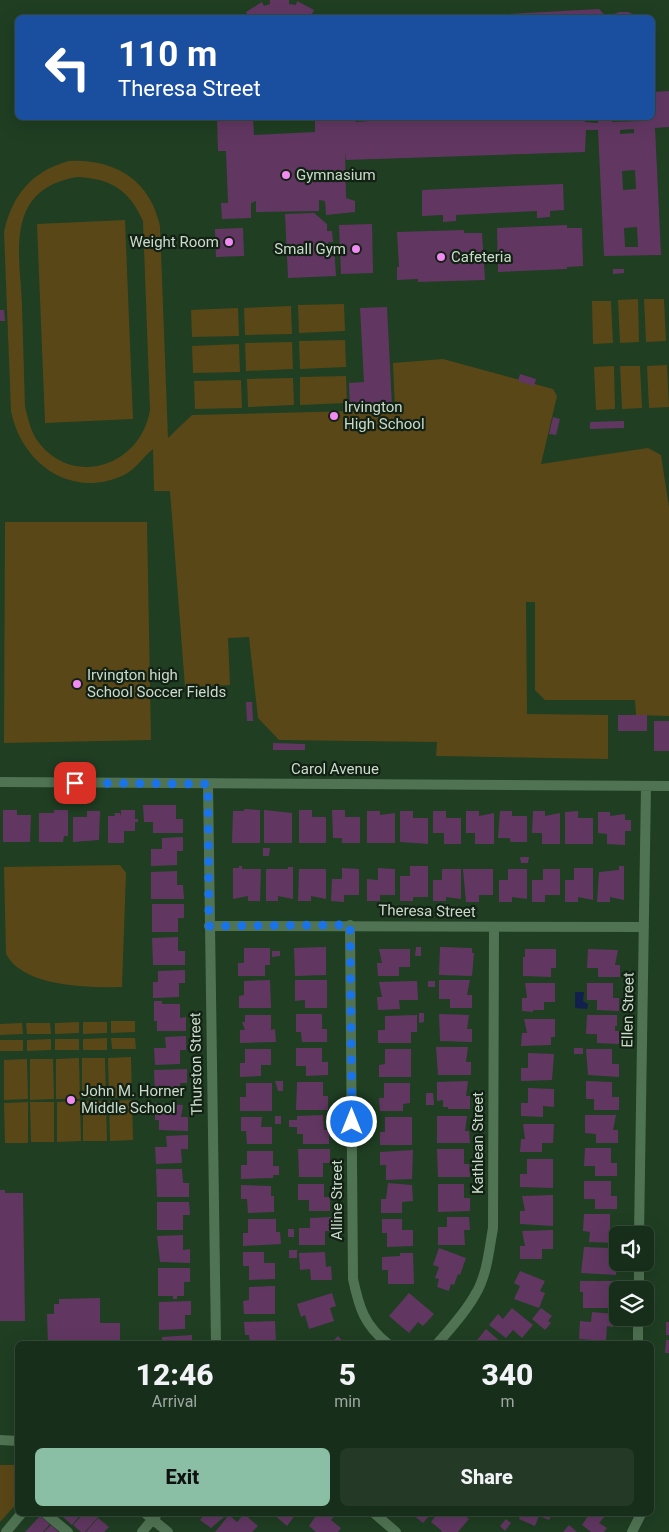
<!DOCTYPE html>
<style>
body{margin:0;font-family:Roboto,sans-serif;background:#243a27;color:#f1f3f6;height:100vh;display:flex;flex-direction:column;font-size:19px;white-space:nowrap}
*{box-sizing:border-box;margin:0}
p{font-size:16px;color:#9ea8a2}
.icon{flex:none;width:28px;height:28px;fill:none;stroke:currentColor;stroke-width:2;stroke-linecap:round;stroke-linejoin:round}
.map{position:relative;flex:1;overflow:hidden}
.sheet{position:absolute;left:15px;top:1341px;width:639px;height:175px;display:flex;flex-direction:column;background:#172e1a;border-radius:8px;box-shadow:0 5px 20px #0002,0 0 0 1px #364a39}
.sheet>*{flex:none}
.top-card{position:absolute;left:15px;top:15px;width:640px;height:105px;border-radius:8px;box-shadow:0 5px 20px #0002,0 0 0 1px #364a39;background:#1a4fa0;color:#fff;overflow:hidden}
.buttons{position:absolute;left:609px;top:1226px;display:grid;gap:10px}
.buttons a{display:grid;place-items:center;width:45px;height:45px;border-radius:8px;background:#172e1a;box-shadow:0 5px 20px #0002,0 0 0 1px #364a39;font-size:25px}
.pin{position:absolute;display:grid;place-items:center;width:42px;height:42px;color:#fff;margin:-21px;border-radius:10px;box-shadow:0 2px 8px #0006}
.me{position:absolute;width:55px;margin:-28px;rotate:0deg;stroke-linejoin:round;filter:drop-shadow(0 0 4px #0008)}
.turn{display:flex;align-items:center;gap:18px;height:105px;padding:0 20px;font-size:22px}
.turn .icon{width:65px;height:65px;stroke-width:2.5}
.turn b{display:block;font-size:35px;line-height:42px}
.eta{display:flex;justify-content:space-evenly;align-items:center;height:85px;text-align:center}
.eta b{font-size:30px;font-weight:800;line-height:35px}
.action{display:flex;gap:10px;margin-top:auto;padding:10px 20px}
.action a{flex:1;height:58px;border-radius:8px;background:#8abfa5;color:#111;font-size:20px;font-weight:800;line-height:58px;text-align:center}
.action a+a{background:#243a27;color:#f1f3f6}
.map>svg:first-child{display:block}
</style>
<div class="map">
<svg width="669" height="1532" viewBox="0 0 669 1532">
<rect width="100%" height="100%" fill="#1f3e22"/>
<path fill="#5a4717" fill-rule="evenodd" d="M69,161C115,159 150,180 160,226L168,438L192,415L395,410L393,363L443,359L553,389L557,396L541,464L648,448L661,455L669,507V716L636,715L635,700H545L535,690V602H526L527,714L608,715V759L436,756L437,742L279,740L258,718L249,637L228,638L230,685L185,687L170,491H154L153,449C143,457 136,469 124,475C71,500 21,463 11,411L4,232C12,195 32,171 69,161ZM78,177C112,179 129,190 143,221L150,410C140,469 68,489 35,437C30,428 28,418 25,407C24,373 23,339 22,305C21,274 13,235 28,207C39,188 58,180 78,177Z
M125,220L133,419L45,423L37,224Z
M638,299L639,342L620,343L618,300Z
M644,299H664L666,341L646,342Z
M592,301H611L613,343L593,344Z
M344,304L345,331L299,333L298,305Z
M291,306L292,334L245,335L244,308Z
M238,308L239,336L192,337L191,310Z
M345,340L346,367L300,369L299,341Z
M292,342L293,369L246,371L245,343Z
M239,344L240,372L193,373L192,346Z
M667,365L669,407L649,408L647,366Z
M614,366L615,409L596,410L594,367Z
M620,366H640L642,408L622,409Z
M346,376L347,403L300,405V377Z
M293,378L294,405L248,407L247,379Z
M241,380L242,408L195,409L194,381Z
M5,522H147L151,740L4,743Z
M120,865L126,873L122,987C89,988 23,987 6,954L4,867Z
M111,1021H135V1032L111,1033Z
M79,1022V1033L55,1034V1023Z
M83,1022H107V1033L83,1034Z
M22,1023L23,1034L0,1035V1024Z
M26,1023H50L51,1034H27Z
M107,1038V1050H83V1039Z
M111,1038H135L136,1049H112Z
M51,1039V1050L27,1051V1040Z
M55,1039H79V1050H55Z
M0,1040H23V1051H0Z
M131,1057L132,1097L109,1098L108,1058Z
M79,1058L80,1099H56V1059Z
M82,1058H105L106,1098H82Z
M27,1059L28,1099L4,1100V1060Z
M30,1059H53L54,1099L30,1100Z
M132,1100L133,1140L110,1141L109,1101Z
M80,1101L81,1141L57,1142V1102Z
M83,1101H106L107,1141H83Z
M28,1102V1143H5L4,1103Z
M30,1102H54V1142H31Z
M0,1465H17L18,1502L0,1522Z"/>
<path fill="#11204d" d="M575,992H584L583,1001L588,1004L587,1009L575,1008Z"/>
<path fill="#613762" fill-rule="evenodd" d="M270,0H289V4L296,5L297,1L314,10L310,18H249L246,12L262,2L264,6L270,4Z
M599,9L607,17L619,12H628L641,18H435Z
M669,91V127L655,128L661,255L604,256L598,130H586L585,152L346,160L345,152L346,198L355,201V212L326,215L325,201L319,200V211L256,212V201L251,203V218L222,219L221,203H228L226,151H218L217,118H253L254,135L315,132V118H355L356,122L369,121V118H408V120H422V118H585V122L598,123V118H612V122L640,121V118H652V92ZM634,129V133L620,134V130ZM635,170L636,189L623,190L622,171ZM637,227L638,247H625L624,228Z
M563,184L564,210L550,211V217L537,218V211L456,215V221L443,222V215L422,216V190Z
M314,213L327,224V231H332L333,242H328V245H334L336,276L288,278L285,214Z
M372,224L373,273L341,274L339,225Z
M567,225V228H582L583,266L567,267V269L498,272L497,228Z
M243,228L244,256L216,257L215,229Z
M464,230V233H482L485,280L418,282V279L397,280V267H399L397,232Z
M613,269H624V273L613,274Z
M387,307L392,406L350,408L349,383L364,382L360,308Z
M0,310H4L5,321H0Z
M520,374L536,379L534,386L518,381Z
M553,417L560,419L556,435L549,434Z
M624,421V428L590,429V422Z
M246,702H252L253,721H247Z
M618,715H647V731H618Z
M654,721H669V751H654Z
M273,743L305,744V750H273Z
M143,805H176V819H183V833H153V822H144Z
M244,809L260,810V843H232L233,811H244Z
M3,810H17V815H31L30,842H3Z
M54,810H68V836H64L63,842H39V813H54Z
M121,810H135V819H138V822H135V831H124V843H108V816H115L114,813H120L121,816Z
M264,810L292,813V843H264Z
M299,810H312V817H326V843H299Z
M332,810H345V817H360V843H342V838H333Z
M87,811H100L99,840L73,842V817H87Z
M367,811H380V815L395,813V843H367Z
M400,811H413V818H428V844L400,842Z
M433,811H446V818H461V844H444V833H433Z
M466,811H479V816L494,813V844H475V833H466Z
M500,811H512V816H527V842H510V838H498Z
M533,811H545V816L560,813V844H542V833H532Z
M578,811V818H593V844H565V812Z
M598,812H610V816L625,814V820H631V831H625V845L607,844V834L598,833Z
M183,837V851H177V865L151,866V849H162V838Z
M263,848H270L269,856H263Z
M520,857H529L528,863H521Z
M239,866H242V869H261L260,901H248V896L233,899V868H239Z
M410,866H428V897H413V901H400V876H410Z
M619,866H624V900L610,897V902H597L599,872L619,870Z
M288,867H293V899L278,896V901H266V869H288Z
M342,868L359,869V895H344V902L331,901L332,879H342Z
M378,868L395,869V895H380V901H367V879L378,880Z
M574,868H593V900L578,897V902H565V880H574Z
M299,869H326V899L311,896V901H298Z
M442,869H461V899L446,897V901H433V880H442Z
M463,869H493V895H479V902H466Z
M508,869H527V899L512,897V902H499V880H508Z
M543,869H560V895H545V902H532V880H543Z
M177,871V885H183L184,899H151V872Z
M152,904H184V918H178V932H152Z
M178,937V951H185V965H153L152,938Z
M326,947V975L295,976L294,948Z
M416,947H421V956H415Z
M440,947L472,948V953H474L472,976L439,975Z
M244,948H270V965H265V976H238V963H244Z
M379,949H410V967H399V976H378L377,963H382Z
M525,949H556V968H551V977L523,976V957H525Z
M588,949L618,950L615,965H620V977H598V968H587Z
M272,951H280V956L272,957Z
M185,970V983H179V997L153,998V982H158V971Z
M270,980L271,1008H239V996L244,995V981Z
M295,980H327V1008H305V1000L295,1001Z
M439,980H470L467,995H472V1008H450V999H439Z
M417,981L418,1000H399L400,1009L378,1010L377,997H382L379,982Z
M428,981H435V987H428Z
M525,983H555V1002H544V1010H533V1012L522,1011V998H527Z
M587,983H613V998H619V1011L597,1010V1000H587Z
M154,1001H162V1004H180V1018L186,1017V1031H157V1021H154Z
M419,1013H424V1022L419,1023Z
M296,1014H322V1029H327V1042H302L301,1032H296Z
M439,1014L469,1015L467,1029H472V1042L440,1041Z
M245,1015H271V1030L275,1029L276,1042L240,1043V1030H245L242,1022H245Z
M417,1015V1032H411V1043H378V1030H385V1016Z
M587,1015H617V1026H615V1031H619V1044L597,1043V1034H586Z
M524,1019H555V1037H551V1045L521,1046L522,1033H527Z
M186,1036V1050H180V1064L155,1065L154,1048H166L165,1037Z
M436,1047H468L466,1062H471V1075H438Z
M296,1048H322V1062H328V1075L306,1076V1066H296Z
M574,1048H583V1054H574Z
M245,1049H271V1065H261V1076L240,1077V1063H245Z
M385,1049H411V1077H379V1065L385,1064Z
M586,1049H612V1064H619V1077L588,1075Z
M528,1053L554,1054L552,1080L521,1081V1068H528Z
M187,1069V1083H180L181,1097H155L154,1070Z
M275,1081H283V1091H278Z
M468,1081L466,1096H470V1109H448V1107H443V1100L437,1101V1082Z
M586,1081L612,1082V1097H619V1110H594V1099H586Z
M297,1082H323V1096H328V1110H296Z
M246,1083H272V1111H240V1097H246Z
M384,1083H410V1103L403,1104V1111H380L379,1098H384Z
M528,1088L554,1089V1107L543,1106V1117L521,1116V1103H528Z
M426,1093H433L434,1105H426Z
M155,1103L183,1105L181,1117H188V1131L159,1130V1120H155Z
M323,1115L324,1130H329V1144H303V1134H297V1127H289V1120H297V1116Z
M585,1115H616L613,1130H618V1143H596V1134L585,1133Z
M275,1116H281V1124H275Z
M437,1116H467L465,1131H469L470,1143H437Z
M241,1117H262L261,1127H272V1144H247L246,1131H241Z
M385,1117H412V1145H380V1132H385Z
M523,1124H554L553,1143H542V1152H520L521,1139H525Z
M188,1135V1149H181L182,1163L156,1164L155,1147H167L166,1136Z
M585,1148H611V1163H617V1176H595V1166H584Z
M298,1149H330V1163H323V1177H299Z
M437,1149H464V1164H469L470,1177H438Z
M413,1150L412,1179L386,1180V1165H380V1152Z
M247,1151H273V1166H279V1175H273V1178L241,1179V1165H247Z
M527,1159H553V1188L520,1187V1174H527Z
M156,1169H182L183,1183H189V1197H157Z
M584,1181H611V1196H617V1209H595V1199H584Z
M388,1183L412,1185L413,1201L402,1202V1213H381V1199H386Z
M298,1184H324V1197H330V1211H309V1200H298Z
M438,1184H464V1198H470V1211L438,1212Z
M241,1185L271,1186V1196H274V1212L248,1213L247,1199H241Z
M0,1190H5V1193H23L25,1321H0Z
M553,1195V1226L520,1224V1211H525L522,1196Z
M157,1202H189L190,1215H183V1230H157Z
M584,1214H610V1229H616V1243L589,1242L590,1232L583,1231Z
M331,1217V1231H325V1245H299V1228H310V1218Z
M447,1217H469L470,1230H464L465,1245H438V1227H447Z
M248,1219H276V1232H280L281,1244L243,1246V1233H248Z
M382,1219H402V1230H413V1246L387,1247V1233H382Z
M288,1229H294V1237H288Z
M553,1230V1249H542V1259H520V1246H525L522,1231Z
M183,1235V1250L190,1249V1263L160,1262L157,1236Z
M584,1247L610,1248V1262H616V1275L581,1273Z
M439,1248L466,1258L460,1275L458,1274L454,1285L451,1284L449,1291L437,1287L439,1279L435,1278L439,1267L433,1265Z
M289,1250H297V1258H289Z
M243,1252H264V1263H275V1279L249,1280V1266H243Z
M325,1252L326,1267L331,1266L332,1280H311L310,1269L300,1270L299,1253Z
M400,1253H413L414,1284H388V1270H382V1257L400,1256Z
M158,1268H190V1282H184V1296H177V1299H173V1296H158Z
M520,1271L545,1281L540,1291L545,1293L539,1308L514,1299L520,1286L514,1283Z
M580,1281H616V1293H611V1298H614L613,1308H583V1292H580Z
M275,1286V1314H244L243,1301L249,1300V1287Z
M332,1293L336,1306L330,1308L334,1321L309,1329L305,1315L301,1317L297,1304Z
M409,1293L434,1314L423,1326L418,1322L409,1333L389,1316Z
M100,1298V1323H120V1344H48L47,1314H54V1304H59V1299Z
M191,1301V1315H185V1329L159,1330V1302Z
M512,1308L533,1325L522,1338L513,1330L506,1338L489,1325L498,1314L503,1319Z
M541,1308L552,1316L548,1321L551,1323L545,1330L532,1319Z
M592,1312L615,1314L613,1327L607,1326L606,1341L579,1339L580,1321L591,1322Z
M275,1321L276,1344H250L249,1335H245L244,1322Z
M666,1322H669V1335H666Z
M486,1329L503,1344H474Z
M192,1335V1344H162V1337Z
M338,1336L345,1344H330Z
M666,1340H669V1353H665Z
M64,1514H81L72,1525L62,1516Z
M83,1514H94L98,1517L85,1532H81L73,1525Z
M205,1514H223L224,1517L211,1528L200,1520Z
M244,1514L258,1526L252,1532H215L229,1515L237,1522Z
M273,1514H296L287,1526Z
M317,1514H336L331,1520L341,1528L338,1532H316L309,1526Z
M412,1514H431L423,1523Z
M437,1514H463L469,1519L458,1532H441L442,1531L431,1522Z
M521,1514H552L549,1520L539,1516L535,1526L519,1519Z
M585,1514H607L599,1523L607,1528L604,1532H591L582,1525L588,1516Z
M40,1516L50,1524L43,1532H25Z
M98,1518L109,1527L104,1532H86Z
M506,1519L511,1523L505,1531L500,1526Z
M51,1525L59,1532H44Z
M569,1525L577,1532H563Z"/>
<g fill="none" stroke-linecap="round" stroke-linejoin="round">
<path stroke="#507453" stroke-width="10" d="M0,782L669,786
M208,784L216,1344
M350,925L353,1279C359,1307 364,1325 388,1344
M209,926L644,927
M639,1235L646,786
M639,1290V1262
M437,1344C451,1328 465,1313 475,1295C487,1276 489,1250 493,1228L494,927
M638,1344V1318
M0,1440L18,1441
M46,1514L68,1532
M146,1514L168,1532
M375,1514L396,1532
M6,1532L21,1514
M142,1532L157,1514
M632,1532L641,1514"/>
</g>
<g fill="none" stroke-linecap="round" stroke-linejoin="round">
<path stroke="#1a73e8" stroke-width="9" stroke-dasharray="0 16.2" d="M75,783L208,784L209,926L350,925L352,1122"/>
</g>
<g fill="#f28af3" stroke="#132115" stroke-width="2">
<circle cx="286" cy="175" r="5"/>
<circle cx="229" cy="242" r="5"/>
<circle cx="356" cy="249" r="5"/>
<circle cx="441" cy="257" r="5"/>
<circle cx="334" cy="416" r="5"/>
<circle cx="77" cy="684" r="5"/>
<circle cx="71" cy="1100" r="5"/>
</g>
<g text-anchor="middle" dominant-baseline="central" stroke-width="4.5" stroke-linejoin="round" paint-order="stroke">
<g font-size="15" fill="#c9dbca" stroke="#132115" text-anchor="start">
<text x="296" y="175">Gymnasium</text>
<text x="219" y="242" text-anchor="end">Weight Room</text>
<text x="346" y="249" text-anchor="end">Small Gym</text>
<text x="451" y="257">Cafeteria</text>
<text x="344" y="407">Irvington<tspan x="344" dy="17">High School</tspan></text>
<text x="87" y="675">Irvington high<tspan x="87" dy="17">School Soccer Fields</tspan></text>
<text x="81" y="1091">John M. Horner<tspan x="81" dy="17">Middle School</tspan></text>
</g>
<g font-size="15" fill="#c9dbca" stroke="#132115">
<text x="335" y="769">Carol Avenue</text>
<text transform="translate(427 911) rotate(1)">Theresa Street</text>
<text transform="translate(628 1010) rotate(-89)">Ellen Street</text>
<text transform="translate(196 1064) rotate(-91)">Thurston Street</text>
<text transform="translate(478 1143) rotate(-90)">Kathlean Street</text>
<text transform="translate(337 1200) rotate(-90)">Alline Street</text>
</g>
</g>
</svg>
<div class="buttons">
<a><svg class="icon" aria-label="sound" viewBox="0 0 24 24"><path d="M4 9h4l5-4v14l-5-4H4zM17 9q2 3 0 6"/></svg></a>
<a><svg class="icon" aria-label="layers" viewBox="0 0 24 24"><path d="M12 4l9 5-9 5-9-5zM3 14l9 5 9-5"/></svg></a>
</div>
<div class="pin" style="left:75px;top:783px;background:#d93025"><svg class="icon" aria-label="arrive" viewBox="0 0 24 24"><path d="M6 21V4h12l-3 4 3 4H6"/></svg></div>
<svg class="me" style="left:352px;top:1122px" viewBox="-20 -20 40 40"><circle r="17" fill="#1a73e8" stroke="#fff" stroke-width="3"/><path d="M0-11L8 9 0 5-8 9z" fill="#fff"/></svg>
<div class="top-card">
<div class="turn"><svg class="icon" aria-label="left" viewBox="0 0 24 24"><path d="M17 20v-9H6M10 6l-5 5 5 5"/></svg><div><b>110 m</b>Theresa Street</div></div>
</div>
<section class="sheet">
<div class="eta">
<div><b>12:46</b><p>Arrival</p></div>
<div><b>5</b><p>min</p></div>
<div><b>340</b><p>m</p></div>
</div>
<div class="action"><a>Exit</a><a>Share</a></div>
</section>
</div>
